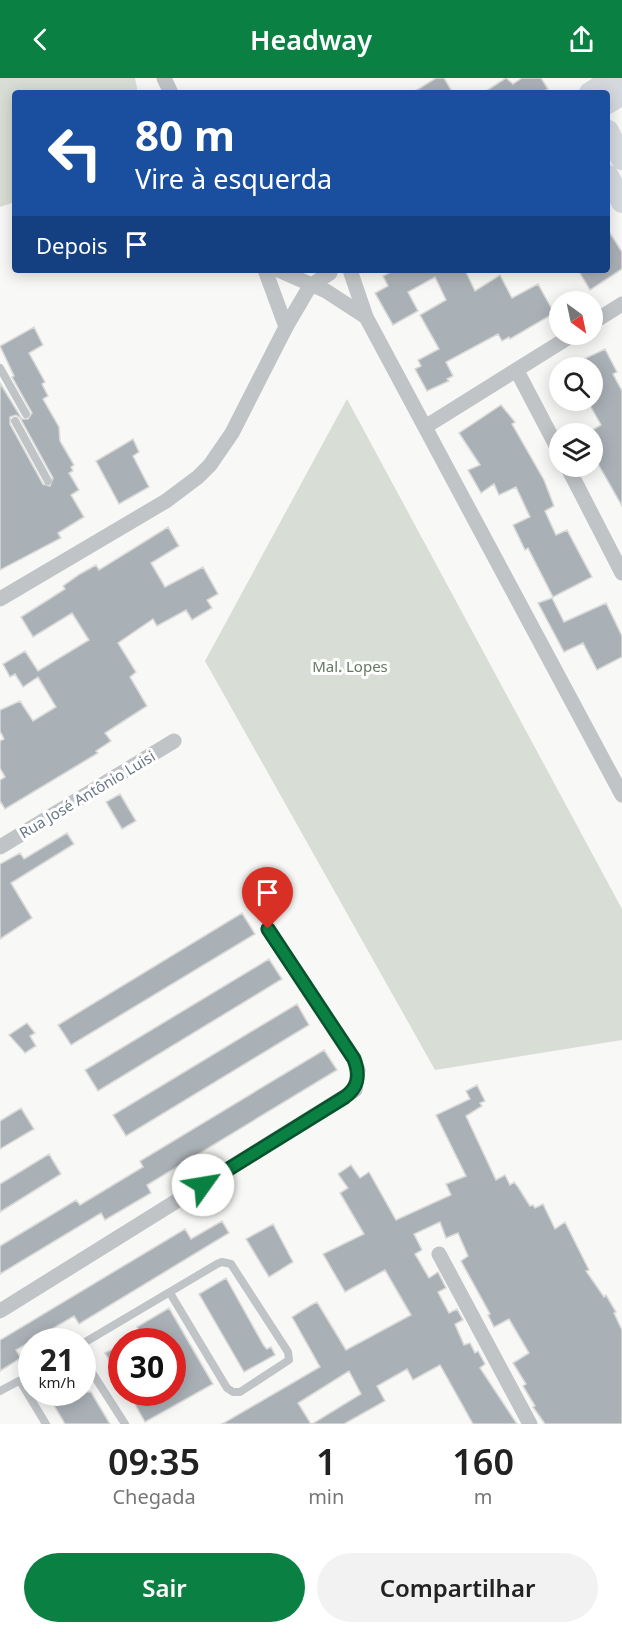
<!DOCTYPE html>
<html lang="pt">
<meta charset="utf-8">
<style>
body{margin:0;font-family:"Noto Sans",sans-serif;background:#f2f2f2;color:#222;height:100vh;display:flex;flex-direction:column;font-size:22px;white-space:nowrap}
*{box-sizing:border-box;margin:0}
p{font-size:20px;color:#767676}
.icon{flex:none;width:33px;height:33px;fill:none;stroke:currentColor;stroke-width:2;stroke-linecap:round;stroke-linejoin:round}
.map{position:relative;height:1346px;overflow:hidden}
.details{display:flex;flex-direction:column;background:#fff;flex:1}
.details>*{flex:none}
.top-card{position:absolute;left:12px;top:12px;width:598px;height:183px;border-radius:6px;box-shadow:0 3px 15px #0003;background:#1a4fa0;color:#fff;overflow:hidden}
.needle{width:39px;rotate:147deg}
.fabs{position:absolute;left:549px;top:213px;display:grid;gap:12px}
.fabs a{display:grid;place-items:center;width:54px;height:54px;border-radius:50%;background:#fff;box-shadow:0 3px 15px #0003;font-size:30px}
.speed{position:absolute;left:18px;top:1250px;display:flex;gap:12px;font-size:30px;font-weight:700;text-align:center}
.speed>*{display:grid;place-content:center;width:78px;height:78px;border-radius:50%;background:#fff;box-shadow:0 3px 15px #0003;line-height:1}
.speed small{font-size:15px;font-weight:400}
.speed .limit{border:9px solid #d22;background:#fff;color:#111}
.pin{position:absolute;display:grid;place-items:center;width:51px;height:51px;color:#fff;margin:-62px -26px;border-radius:50% 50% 50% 0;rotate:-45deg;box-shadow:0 0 6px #0007}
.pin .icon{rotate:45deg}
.me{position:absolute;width:66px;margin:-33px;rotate:58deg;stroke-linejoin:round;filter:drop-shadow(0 0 4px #0008)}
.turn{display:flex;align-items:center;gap:21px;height:126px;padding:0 24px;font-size:27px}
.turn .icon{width:78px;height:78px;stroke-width:2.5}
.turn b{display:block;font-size:42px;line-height:51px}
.then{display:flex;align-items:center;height:57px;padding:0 24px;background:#0003;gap:12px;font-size:22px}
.eta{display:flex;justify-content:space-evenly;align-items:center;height:102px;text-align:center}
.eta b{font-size:36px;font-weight:600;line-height:42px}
.action{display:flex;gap:12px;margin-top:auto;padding:12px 24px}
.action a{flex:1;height:69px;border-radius:36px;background:#0b8043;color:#fff;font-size:24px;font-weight:600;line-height:69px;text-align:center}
.action a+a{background:#f2f2f2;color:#222}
header{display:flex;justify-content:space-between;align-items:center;height:78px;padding:0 24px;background:#0b8043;color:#fff;font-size:27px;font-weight:600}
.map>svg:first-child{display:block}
</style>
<header><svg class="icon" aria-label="back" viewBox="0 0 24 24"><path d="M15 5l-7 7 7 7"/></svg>Headway<svg class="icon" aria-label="share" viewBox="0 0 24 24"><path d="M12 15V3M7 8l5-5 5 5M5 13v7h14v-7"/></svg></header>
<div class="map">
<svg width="622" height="1346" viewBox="0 0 622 1346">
<rect width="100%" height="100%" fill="#f8f8f6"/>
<path fill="#d8ddd5" d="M0,0H135L138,15H15V124L0,129Z
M347,321L622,831V962L435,992L205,583Z"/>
<path fill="#aab1b6" stroke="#dadad8" stroke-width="1.5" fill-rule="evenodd" d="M436,0H444L453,15H412Z
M506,0L513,6L522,0H541L548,11L541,15H483Z
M608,152L622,174V191L590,212L578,192H608Z
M395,192H465L475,213L500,197L512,220L538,206L553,233L550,234L551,237L510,261L509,259L502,263L498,256L446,284L453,298L447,301L449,303L427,313L415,291L421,288L418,282L439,271L420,237L446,222L435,199L408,214L418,233L393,247L375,215L388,208L383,198Z
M34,249L43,267L29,275L45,304L42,306L48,318L43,321L59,349L60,363L74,387L71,389L73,393L69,395L79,412L71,417L84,439L58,455L61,460L0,492V305L22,341H28L32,335L12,299L14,298L0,268ZM16,337L20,340L53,400L50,408L43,406L10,346V339Z
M605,271L617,294L613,296L622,313V428L593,377L597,374L592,367V356L589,354L601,347L587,322H592V290H588L584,281Z
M501,327L515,344L512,346L544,402L554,428L545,433L556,457L567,452L592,499L553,519L528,470L525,472L513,447L530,439L516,409L499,417L494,406L481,415L468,392L480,387L459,355Z
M133,361L139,374L133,378L149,409L119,426L96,383Z
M168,449L179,468L151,485L165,509L203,489L218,516L207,522L212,530L192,542L186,532L157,548L153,541L118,565L136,594L130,599L147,628L105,655L111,663L96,673L98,675L5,731L0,723V702L5,699L0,690V663L4,661L0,653V632L20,623L33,643L56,629L38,599L23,609L15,596L10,599L3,586L25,573L38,593L89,562L72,535L33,559L21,539L65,511L63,508L80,496L96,487L99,492Z
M552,520L564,544L606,525L622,558V579L597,592L583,565L564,574L538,525Z
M120,716L136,743L122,751L106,724Z
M67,755L74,766L11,805L32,840L0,861V786L20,775L24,781Z
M242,835L255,856L71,967L58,947Z
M269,881L282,901L98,1013L85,992Z
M297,926L309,947L126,1058L113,1037Z
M27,945L35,955L30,958L36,968L25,975L9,957Z
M324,972L337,992L147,1107L151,1115L105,1142L101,1135L0,1196V1168L76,1122L80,1127L143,1089L140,1083Z
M477,1007L485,1023L480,1025L482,1028L466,1038L496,1102L505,1097L510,1107L514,1104L518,1109L530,1128L533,1127L535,1130L543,1126L555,1151L565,1144L589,1192L586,1193L604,1219L606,1217L616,1234L614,1235L622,1252V1346H545L533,1329L535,1328L523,1308L526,1306L513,1285L529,1275L509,1241L494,1249L488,1237L490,1236L461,1183L468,1178L458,1155L446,1160L440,1144L414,1156L422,1172L415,1176L429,1200L438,1194L446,1210L438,1214L449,1235L457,1231L463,1242L455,1246L464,1267L470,1265L475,1275L478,1273L485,1286L480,1290L517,1346H473L440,1287L413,1302L407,1291L377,1308L385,1323L344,1346H312L361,1316L349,1293L298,1325L311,1346H222L320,1289L292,1239L311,1227L317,1224L346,1272L411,1237L385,1192L345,1214L323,1176L364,1156L340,1115L348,1110L338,1096L351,1087L360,1100L369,1094L396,1142L451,1117L446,1106L466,1098L436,1037L470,1021L466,1013Z
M21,1030L34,1051L0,1071V1043Z
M49,1076L61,1096L0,1134V1106Z
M222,1143L229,1155L79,1246L74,1238L16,1272L21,1280L0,1293V1262L185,1151L191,1161Z
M273,1146L293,1184L269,1199L246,1161Z
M226,1200L264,1268L267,1271L271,1269L275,1277L244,1294L199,1216Z
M169,1230L213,1306L145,1344L128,1314H172V1263H126L141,1255L137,1249Z
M122,1266V1304L105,1275Z
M46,1314H91L110,1346H65Z"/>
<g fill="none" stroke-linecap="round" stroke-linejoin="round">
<path stroke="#c0c4c7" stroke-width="8" d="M0,290L26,336
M15,343L48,403
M82,1266L217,1186L222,1184L231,1186L288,1274L289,1282L240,1314H233L227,1310L170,1215
M82,1279L125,1346
M20,1303L46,1346
M0,1313L32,1296"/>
<path stroke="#c0c4c7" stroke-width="15" d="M164,0L171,15
M265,192L286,249
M278,192L326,213L366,239
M350,192L366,239L622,717
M592,245L622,226
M517,293L560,375
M425,349L574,256
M567,388L622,495
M0,521L166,423L198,399L210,387L232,355L286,249L310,208L330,195
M0,769L174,663
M439,1176L530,1346
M0,1233L355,1012L358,992L354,981L268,851"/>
<path stroke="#d5d9dd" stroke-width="22" d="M590,15L613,0
M608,25L622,16
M608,53L622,81
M608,98L622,124"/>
</g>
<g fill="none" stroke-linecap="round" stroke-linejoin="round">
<g stroke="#07532c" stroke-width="15">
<path id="route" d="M203,1107L345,1019C359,1009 360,997 354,981L268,851"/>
</g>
<use href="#route" stroke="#0b8043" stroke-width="10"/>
</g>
<g text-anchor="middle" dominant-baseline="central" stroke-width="6" stroke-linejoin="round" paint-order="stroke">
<g font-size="15" fill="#667764" stroke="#fff">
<text x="350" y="588">Mal. Lopes</text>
</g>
<g font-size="15" fill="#6a7885" stroke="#fff">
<text transform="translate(87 716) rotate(-31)">Rua José Antônio Luisi</text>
</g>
</g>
</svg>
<div class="fabs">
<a><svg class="needle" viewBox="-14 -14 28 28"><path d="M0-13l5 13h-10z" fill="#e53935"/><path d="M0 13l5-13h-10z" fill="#767676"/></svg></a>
<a><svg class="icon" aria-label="search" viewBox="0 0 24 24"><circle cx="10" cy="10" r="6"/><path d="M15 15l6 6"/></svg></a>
<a><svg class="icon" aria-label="layers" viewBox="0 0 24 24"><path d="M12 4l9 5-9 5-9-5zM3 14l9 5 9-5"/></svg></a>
</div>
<div class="speed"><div>21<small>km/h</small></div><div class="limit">30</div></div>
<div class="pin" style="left:268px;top:851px;background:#d93025"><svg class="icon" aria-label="arrive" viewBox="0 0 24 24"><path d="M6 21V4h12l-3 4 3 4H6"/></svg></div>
<svg class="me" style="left:203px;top:1107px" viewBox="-20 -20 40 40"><circle r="19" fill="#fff"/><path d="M0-13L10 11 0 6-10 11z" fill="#0b8043"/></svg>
<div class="top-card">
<div class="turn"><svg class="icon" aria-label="left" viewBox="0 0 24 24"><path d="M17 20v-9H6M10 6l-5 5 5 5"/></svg><div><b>80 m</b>Vire à esquerda</div></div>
<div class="then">Depois<svg class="icon" aria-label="arrive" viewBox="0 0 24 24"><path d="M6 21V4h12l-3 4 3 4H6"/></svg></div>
</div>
</div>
<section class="details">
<div class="eta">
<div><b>09:35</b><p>Chegada</p></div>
<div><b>1</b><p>min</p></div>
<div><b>160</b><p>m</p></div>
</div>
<div class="action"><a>Sair</a><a>Compartilhar</a></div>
</section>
